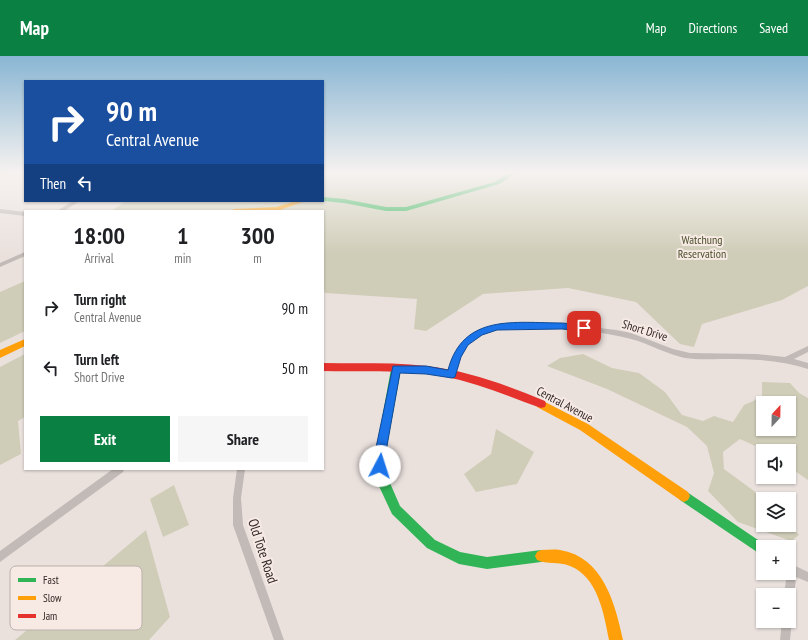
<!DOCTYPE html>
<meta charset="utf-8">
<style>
body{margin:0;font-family:"PT Sans Narrow",sans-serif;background:#f6f6f6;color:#202124;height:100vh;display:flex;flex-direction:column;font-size:15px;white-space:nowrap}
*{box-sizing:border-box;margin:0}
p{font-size:13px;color:#757577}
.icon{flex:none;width:22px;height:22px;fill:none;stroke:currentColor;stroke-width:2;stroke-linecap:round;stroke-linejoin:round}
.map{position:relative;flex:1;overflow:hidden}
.drawer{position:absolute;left:24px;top:154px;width:300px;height:260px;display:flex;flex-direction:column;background:#fff;border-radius:0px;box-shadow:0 1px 3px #0004}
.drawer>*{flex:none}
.hud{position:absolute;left:24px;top:24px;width:300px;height:122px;border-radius:0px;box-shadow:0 1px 3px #0004;background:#1a4fa0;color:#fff;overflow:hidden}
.needle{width:26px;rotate:22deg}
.tools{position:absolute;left:756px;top:340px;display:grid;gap:8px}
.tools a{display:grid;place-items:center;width:40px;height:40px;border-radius:0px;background:#fff;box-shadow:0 1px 3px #0004;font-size:20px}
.pin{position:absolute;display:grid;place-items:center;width:34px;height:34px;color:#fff;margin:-17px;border-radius:8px;box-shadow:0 2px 6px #0006}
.me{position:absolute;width:44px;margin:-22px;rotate:5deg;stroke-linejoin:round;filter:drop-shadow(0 0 3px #0008)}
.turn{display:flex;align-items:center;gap:14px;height:84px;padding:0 16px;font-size:18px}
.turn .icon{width:52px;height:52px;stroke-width:2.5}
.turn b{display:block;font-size:28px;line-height:34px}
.then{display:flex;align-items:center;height:38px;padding:0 16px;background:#0003;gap:8px;font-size:15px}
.eta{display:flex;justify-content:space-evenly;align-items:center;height:68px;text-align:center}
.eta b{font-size:24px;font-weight:600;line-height:28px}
.action{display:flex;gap:8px;margin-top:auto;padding:8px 16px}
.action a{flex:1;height:46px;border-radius:0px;background:#0b8043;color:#fff;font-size:16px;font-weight:600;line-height:46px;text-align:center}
.action a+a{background:#f6f6f6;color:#202124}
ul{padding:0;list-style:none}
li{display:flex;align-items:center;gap:12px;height:60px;padding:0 16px}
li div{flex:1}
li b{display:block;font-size:15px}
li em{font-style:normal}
header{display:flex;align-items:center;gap:24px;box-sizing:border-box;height:56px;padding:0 20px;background:#0b8043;color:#fff}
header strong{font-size:19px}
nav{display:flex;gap:22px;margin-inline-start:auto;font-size:14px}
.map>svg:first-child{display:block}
</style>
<header>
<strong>Map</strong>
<nav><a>Map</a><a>Directions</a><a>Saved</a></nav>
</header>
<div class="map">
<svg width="808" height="584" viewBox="0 0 808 584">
<rect width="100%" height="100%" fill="#eae1dd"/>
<path fill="#cfcdb8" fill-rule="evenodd" d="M323,116H808V230L782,244L702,268L694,291L680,288L636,246L568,232L483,238L426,275L414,273L417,243L325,237L323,230V155H111L126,145H323Z
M25,225V275L0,287V236Z
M25,298V361L18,365L21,398L0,409V311Z
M583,298L612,312L639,317L665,336L682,359L703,365L714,360L733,366L744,349L762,341V326L790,327L799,337L808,342V424L789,411V395H766L740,383L723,396L724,413L765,443H763V469H789V466L799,479L791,485L738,466L708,435L714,417L707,390L687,371L607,333L547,310L560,302ZM763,347H789V373H763Z
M496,373L534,396L517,428L476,436L464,418L491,398Z
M174,429L189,469L163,481L150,443Z
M146,474L170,561L149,584H15Z"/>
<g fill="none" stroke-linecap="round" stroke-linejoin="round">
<path fill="#c2bab7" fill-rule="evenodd" d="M73,145H80L64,155H57Z
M0,153L25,156V160L0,157Z
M25,196V200L0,211V207Z
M527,267L574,269L616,274L631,277L673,293L690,297L756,298L785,301L808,290V296L794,303L808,307V313C781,304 753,303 724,303C712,303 698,304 685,302C666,298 650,288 631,283C598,274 497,261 471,285C461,295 460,308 455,320H449L448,318C461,270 483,270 527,267Z
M113,413H124L123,416L0,506V495Z
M237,413H245L241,442L243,469L284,584H274L233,469V442Z
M789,507L808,516V526L796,521L794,542L793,546L789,547V539H784L787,517H789Z
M789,561H791L792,565L790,584H780L782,565H789Z"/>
<path fill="#30b455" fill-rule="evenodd" d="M510,116H518L499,128L406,155H386L344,147L323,145V141L344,143L386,151H406L495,126Z
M396,309L399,310L401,313L385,401L390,427L400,450L435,484L460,496L487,501L541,494L545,496L547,500L545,504L541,506L487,513L459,508L427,492L392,458L378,428L375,401L391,313L393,310Z
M684,434L767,490L768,491H763V500L680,444L678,440L680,436Z"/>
<path fill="#ff9f0a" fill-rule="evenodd" d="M0,116H15L0,120Z
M296,145H306L277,155H231L234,153L276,151Z
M25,283V290L0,302V294Z
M541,344L588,368L688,436L690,440L688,444L684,446L680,444L580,374L537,351L536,348L537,345Z
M541,494C547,494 554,493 560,494C603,501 615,547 623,584H609C604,558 598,521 570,510C559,505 547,509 537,504L535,500L537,496Z"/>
<path fill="#e5322d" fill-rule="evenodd" d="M323,307C358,308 393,306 427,310C468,315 507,329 545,345L546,348L545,351L541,352C508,340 478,327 442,320C403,313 363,316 323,315Z"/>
</g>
<linearGradient id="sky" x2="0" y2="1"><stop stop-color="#89b6d3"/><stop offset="0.59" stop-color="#f6f2f0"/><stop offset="1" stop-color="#f6f2f0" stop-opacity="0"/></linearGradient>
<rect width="808" height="198" fill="url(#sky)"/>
<path fill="#1a73e8" stroke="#114b97" d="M562,267L584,269L588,272L584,275L562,273L497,274L482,279L468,289L461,301L455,321L452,322L426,318L400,317L385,401L386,410L384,413L380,415L376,413L374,401L393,310H426L448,314C463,257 515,267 562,267Z"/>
<g text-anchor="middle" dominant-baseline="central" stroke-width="4" stroke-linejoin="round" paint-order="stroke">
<g font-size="12" fill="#4a4f2b" stroke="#f7eae4">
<text x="702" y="183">Watchung<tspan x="702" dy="14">Reservation</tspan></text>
</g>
<g font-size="12" fill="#322726" stroke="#f7eae4">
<text transform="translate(645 274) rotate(17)">Short Drive</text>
<text transform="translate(565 348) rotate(28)">Central Avenue</text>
</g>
<g font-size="14" fill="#322726" stroke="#f7eae4">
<text transform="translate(263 495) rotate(72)">Old Tote Road</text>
</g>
</g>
<rect x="10" y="510" width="132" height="64" rx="6" fill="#f7eae4" stroke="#bcb0ab" stroke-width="1"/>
<rect x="18" y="522" width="18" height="4" fill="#30b455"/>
<rect x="18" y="540" width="18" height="4" fill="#ff9f0a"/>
<rect x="18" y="558" width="18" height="4" fill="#e5322d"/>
<g font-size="11" fill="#322726">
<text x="43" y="528">Fast</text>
<text x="43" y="546">Slow</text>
<text x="43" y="564">Jam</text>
</g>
</svg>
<div class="tools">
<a><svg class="needle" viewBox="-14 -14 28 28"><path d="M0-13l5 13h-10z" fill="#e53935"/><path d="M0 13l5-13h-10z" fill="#757577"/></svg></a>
<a><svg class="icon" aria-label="sound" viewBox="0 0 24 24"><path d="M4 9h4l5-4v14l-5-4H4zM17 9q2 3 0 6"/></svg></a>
<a><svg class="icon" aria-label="layers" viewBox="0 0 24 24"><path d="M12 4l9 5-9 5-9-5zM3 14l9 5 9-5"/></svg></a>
<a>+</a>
<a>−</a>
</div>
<div class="pin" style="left:584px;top:272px;background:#d93025"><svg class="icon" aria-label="arrive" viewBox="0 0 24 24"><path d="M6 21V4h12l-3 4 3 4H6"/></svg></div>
<svg class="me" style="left:380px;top:410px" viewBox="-20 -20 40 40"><circle r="19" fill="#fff"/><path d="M0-13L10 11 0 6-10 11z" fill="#1a73e8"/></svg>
<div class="hud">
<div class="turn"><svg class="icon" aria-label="right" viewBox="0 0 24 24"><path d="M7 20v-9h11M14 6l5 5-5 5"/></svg><div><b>90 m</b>Central Avenue</div></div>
<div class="then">Then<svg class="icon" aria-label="left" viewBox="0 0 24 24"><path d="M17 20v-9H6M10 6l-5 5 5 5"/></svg></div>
</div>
<section class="drawer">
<div class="eta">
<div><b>18:00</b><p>Arrival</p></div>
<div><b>1</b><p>min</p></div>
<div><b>300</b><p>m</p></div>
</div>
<ul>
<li><svg class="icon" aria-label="right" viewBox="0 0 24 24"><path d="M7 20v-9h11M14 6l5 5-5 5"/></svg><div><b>Turn right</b><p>Central Avenue</p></div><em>90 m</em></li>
<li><svg class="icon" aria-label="left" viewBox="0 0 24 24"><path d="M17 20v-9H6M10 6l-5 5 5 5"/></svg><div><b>Turn left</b><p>Short Drive</p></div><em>50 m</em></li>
</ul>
<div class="action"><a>Exit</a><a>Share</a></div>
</section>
</div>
